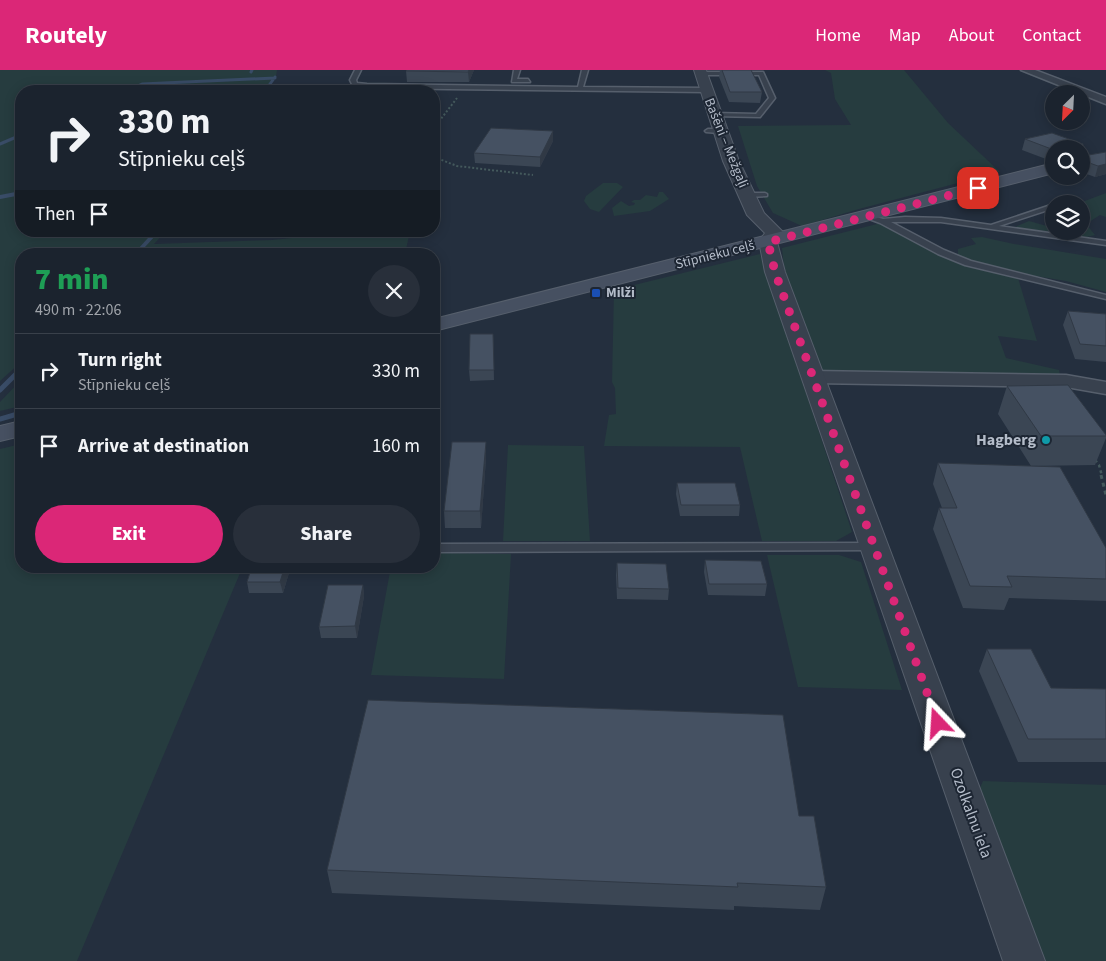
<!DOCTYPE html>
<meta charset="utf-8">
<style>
body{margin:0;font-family:"Source Sans 3",sans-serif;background:#282f3a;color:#f1f3f6;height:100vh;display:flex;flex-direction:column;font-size:19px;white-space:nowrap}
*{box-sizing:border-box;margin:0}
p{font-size:16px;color:#a0a4aa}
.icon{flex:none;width:28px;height:28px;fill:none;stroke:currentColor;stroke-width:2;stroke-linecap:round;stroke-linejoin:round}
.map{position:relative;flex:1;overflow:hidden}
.sheet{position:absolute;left:15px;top:178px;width:425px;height:325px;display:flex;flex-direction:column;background:#1b232e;border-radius:20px;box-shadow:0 2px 12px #0003,0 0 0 1px #39404a}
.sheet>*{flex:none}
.guide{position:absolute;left:15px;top:15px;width:425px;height:152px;border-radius:20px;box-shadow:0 2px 12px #0003,0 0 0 1px #39404a;background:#1b232e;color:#f1f3f6;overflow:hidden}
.needle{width:32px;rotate:204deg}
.fabs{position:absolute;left:1045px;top:15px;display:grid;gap:10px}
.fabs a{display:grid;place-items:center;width:45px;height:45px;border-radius:50%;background:#1b232e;box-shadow:0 2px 12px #0003,0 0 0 1px #39404a;font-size:25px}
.pin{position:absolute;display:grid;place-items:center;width:42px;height:42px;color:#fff;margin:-21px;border-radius:10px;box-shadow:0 2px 8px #0006}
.me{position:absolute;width:55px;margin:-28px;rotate:340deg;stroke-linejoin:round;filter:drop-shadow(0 0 4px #0008)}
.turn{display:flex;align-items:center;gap:18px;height:105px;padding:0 20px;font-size:22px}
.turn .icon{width:65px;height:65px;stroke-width:2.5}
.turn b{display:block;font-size:35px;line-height:42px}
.then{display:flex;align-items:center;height:48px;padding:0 20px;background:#0003;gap:10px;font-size:19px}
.round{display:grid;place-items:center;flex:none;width:52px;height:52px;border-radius:26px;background:#282f3a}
.headline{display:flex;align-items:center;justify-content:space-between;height:85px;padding:0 20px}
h1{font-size:30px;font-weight:800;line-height:38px;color:#1e9e55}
.primary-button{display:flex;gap:10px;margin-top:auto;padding:10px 20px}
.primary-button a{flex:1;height:58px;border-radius:30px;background:#db2777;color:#fff;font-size:20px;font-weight:800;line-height:58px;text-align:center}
.primary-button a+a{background:#282f3a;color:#f1f3f6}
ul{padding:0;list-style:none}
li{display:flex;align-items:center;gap:15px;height:75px;padding:0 20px;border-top:1px solid #39404a}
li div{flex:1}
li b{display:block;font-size:19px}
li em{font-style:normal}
header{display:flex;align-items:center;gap:30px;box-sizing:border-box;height:70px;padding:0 25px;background:#db2777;color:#fff}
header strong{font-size:24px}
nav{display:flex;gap:28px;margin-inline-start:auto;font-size:18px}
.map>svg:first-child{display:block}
</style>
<header>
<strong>Routely</strong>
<nav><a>Home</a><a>Map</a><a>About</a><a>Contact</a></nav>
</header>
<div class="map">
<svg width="1106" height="891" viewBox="0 0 1106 891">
<rect width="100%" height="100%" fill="#242f3e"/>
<path fill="#263c3f" d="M0,0H277L276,6L266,21H21V161H166L154,174L272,170L361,161H410L405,184H143L145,181L142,184H21V292L0,311Z
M825,0H904L948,53L1000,102L859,139L802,156L773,143L757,116L738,56L851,55L835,29L831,3Z
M603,113H617L623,117L599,142L590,139L584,131L586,126Z
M659,122H663L669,129L650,141L614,146L612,138L621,131L629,136L634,135L635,133L631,132L634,130H640L646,125L657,127Z
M1106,123V147L1100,145L1086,154L1095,165L1087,167L1015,157L1029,151L1054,158V161H1081V146L1085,144L1081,142V134H1077Z
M881,153L944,187L968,197L1018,208L1037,271L998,266L1006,288L1059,300L1060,306L821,301L784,198L782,178Z
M982,167L1014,174L1106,189V222L1066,211L1000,200L958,187V179L976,174L971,168Z
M760,184L852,462L836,471H762L740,377L604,376L609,345L616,344L615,318L612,312L614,220Z
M21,310V336L0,341V332Z
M21,374V496H243L77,891H0V379Z
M508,375L584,376L590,471H503Z
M434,483L511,484L504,609L371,605L391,496H434Z
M767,485H839L861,492L902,620L798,617Z
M983,711L1106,715V891H1042L980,718Z"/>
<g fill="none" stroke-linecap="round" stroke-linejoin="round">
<path stroke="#394c67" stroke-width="3" d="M251,2L252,0
M126,21L142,14L275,8
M265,21L275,7
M0,74L21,65"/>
<path stroke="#394c67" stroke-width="4" d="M0,127L21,123
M136,184L157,161"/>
<path stroke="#394c67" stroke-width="5" d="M0,320L21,299
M0,349L21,343"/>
<g stroke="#565f6c" stroke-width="3">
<path id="service" d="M355,0H361L356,10L357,13L367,14L578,17L582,0H588L583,17L706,18L709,20L706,22L367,18L352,14L350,10Z
M514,0H520L517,9H528L530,12H512Z
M699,2H763L775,28L760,47L712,46L711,45L714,43L756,44L769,28L759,5H701Z
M708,59H719L722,61L719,63L706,62L705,61Z
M765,123L767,124V126L747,127L744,125L747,123Z
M1054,134V138L999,156L1106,171V175L941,152H891L944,180L971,191L1106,225V229L965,195L938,184L880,153L861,146L865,144L883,149L905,147L941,148L991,155Z
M873,473L877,474L879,477L877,480L434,482V474Z"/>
</g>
<g stroke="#565f6c" stroke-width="3">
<path id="minor" d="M1021,0H1035L1106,27V34Z
M812,301L1066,305L1106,312V324L1066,317L812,313L805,311L803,307L805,303Z"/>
</g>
<g stroke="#565f6c" stroke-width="2">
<path id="tertiary" d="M694,0H706L739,91L764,143L783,162L777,172L785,202L1045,891H1003L765,202L759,171L765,163L747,145L723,91Z"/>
</g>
<g stroke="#565f6c" stroke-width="2">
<path id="secondary" d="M1054,93V103L434,261V249Z
M21,351V366L0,371V356Z"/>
</g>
<path stroke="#44595c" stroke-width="2" stroke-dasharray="2 2" stroke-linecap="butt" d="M434,58L457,28
M434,87L457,96L533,105"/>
<path stroke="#44595c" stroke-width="2.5" stroke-dasharray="3 3" stroke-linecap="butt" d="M1095,390L1099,395L1102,406"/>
<path stroke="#44595c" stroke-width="3" stroke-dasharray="4 4" stroke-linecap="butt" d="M1101,405L1106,425"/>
<use href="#service" fill="#38414e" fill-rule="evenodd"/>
<use href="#minor" fill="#38414e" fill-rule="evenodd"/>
<use href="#tertiary" fill="#38414e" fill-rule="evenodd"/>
<use href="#secondary" fill="#465061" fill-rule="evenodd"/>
</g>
<path fill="#3b4654" d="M474,0L469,12H407L406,1Z
M717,0H751L762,22L760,33L729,32L719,7L720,0Z
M1052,63L1083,74V86L1106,82V104L1095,107L1081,102V79H1054V92L1022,80L1025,69Z
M553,71L540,97L475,93L474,83Z
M1068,241L1106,244V292L1075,289L1063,255Z
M493,264L494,310L470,311L469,300Z
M1007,316L1106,365V368L1095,395L1031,396L998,344Z
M486,372V388L481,458H445L444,441Z
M938,393L1106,478V531L1009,528L1004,540L963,538L933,459L939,438H942L933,414Z
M677,413L740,435L739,446H680L676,424Z
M705,490L767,514L765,526L708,525L704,502Z
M617,493L669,519L668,530L617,529L616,505Z
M252,496H291L283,523H249L247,512Z
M363,515L364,526L357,568H321L319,557Z
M987,579L1051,618L1106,619V692H1018L979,601Z
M799,746L826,817L820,840L734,836V840L332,823L327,800Z"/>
<path fill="#303945" d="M469,0H474L469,12L468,2Z
M553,61V71L540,97V87Z
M1106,94V104L1095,107L1098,96Z
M486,372V388L481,458L480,441Z
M285,496H291L283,523L280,512Z
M363,515L364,526L357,568L355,556Z"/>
<path fill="#455162" stroke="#303945" d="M407,0H469L468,2L406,1Z
M722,0H751L762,22H730Z
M491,58L553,61L540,87L474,83Z
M1052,63L1083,74V86L1106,82V94L1098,96L1081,90V79H1054V80L1025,69Z
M1068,241L1106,244V276L1080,274Z
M470,264H493L494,300H469Z
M1068,315L1106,365V366H1041L1007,316Z
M452,372H486L480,441H444Z
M938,393L1060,397L1106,478V509L1007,506L1012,517L970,516L939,438H957Z
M677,413H735L740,435H681Z
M705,490L761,491L767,514H709Z
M617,493L666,494L669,519L618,518Z
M252,496H285L280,512H247Z
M328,515H363L355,556L319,557Z
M987,579H1031L1051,618L1106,619V669H1028Z
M368,630L783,645L799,746H814L826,817L737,813L738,817L327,800Z"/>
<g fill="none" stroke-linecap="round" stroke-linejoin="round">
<path stroke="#db2777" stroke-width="9" stroke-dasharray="0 16.2" d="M938,653L775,202L768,172L978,118"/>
</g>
<rect fill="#1a4fb4" stroke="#1d2633" stroke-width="2" x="591" y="218" width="10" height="10" rx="2.5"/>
<circle fill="#0f9aa8" stroke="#1d2633" stroke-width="2" cx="1046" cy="370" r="5"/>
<g text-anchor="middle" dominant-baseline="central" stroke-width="4" stroke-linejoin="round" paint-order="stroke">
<g font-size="14" fill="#b4bcc9" stroke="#1d2633">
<text transform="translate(726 73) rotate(68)">Bašēni – Mežgaļi</text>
<text transform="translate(715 185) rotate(-14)">Stīpnieku ceļš</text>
</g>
<g font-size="14" font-weight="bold" fill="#b4bcc9" stroke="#1d2633" text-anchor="start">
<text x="606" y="223">Milži</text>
</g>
<g font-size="16" font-weight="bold" fill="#b4bcc9" stroke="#1d2633" text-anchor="end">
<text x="1036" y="370">Hagberg</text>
</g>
<g font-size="16" fill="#b4bcc9" stroke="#1d2633">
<text transform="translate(971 743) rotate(70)">Ozolkalnu iela</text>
</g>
</g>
</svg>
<div class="fabs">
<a><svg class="needle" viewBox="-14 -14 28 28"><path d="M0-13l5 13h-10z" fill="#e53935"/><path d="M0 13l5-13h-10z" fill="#a0a4aa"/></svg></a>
<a><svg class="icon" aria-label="search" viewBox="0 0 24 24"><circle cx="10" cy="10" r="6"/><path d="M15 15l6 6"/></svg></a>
<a><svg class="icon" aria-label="layers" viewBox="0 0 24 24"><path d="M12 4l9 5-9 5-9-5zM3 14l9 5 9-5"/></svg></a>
</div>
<div class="pin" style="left:978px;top:118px;background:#d93025"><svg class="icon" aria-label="arrive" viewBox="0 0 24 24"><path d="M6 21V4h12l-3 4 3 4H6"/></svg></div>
<svg class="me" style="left:938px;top:653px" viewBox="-20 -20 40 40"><path d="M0-17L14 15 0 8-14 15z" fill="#db2777" stroke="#fff" stroke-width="4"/></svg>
<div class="guide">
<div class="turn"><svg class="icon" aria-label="right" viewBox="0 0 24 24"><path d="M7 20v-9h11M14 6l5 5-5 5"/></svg><div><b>330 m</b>Stīpnieku ceļš</div></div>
<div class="then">Then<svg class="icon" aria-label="arrive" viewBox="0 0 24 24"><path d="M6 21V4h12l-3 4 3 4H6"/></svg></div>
</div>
<section class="sheet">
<div class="headline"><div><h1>7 min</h1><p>490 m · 22:06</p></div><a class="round"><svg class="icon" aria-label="close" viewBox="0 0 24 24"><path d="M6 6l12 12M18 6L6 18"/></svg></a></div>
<ul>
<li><svg class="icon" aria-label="right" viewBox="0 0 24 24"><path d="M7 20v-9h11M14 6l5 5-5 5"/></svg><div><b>Turn right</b><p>Stīpnieku ceļš</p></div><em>330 m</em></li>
<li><svg class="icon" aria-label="arrive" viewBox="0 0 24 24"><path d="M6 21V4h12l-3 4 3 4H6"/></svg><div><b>Arrive at destination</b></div><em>160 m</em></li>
</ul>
<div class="primary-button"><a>Exit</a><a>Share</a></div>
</section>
</div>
